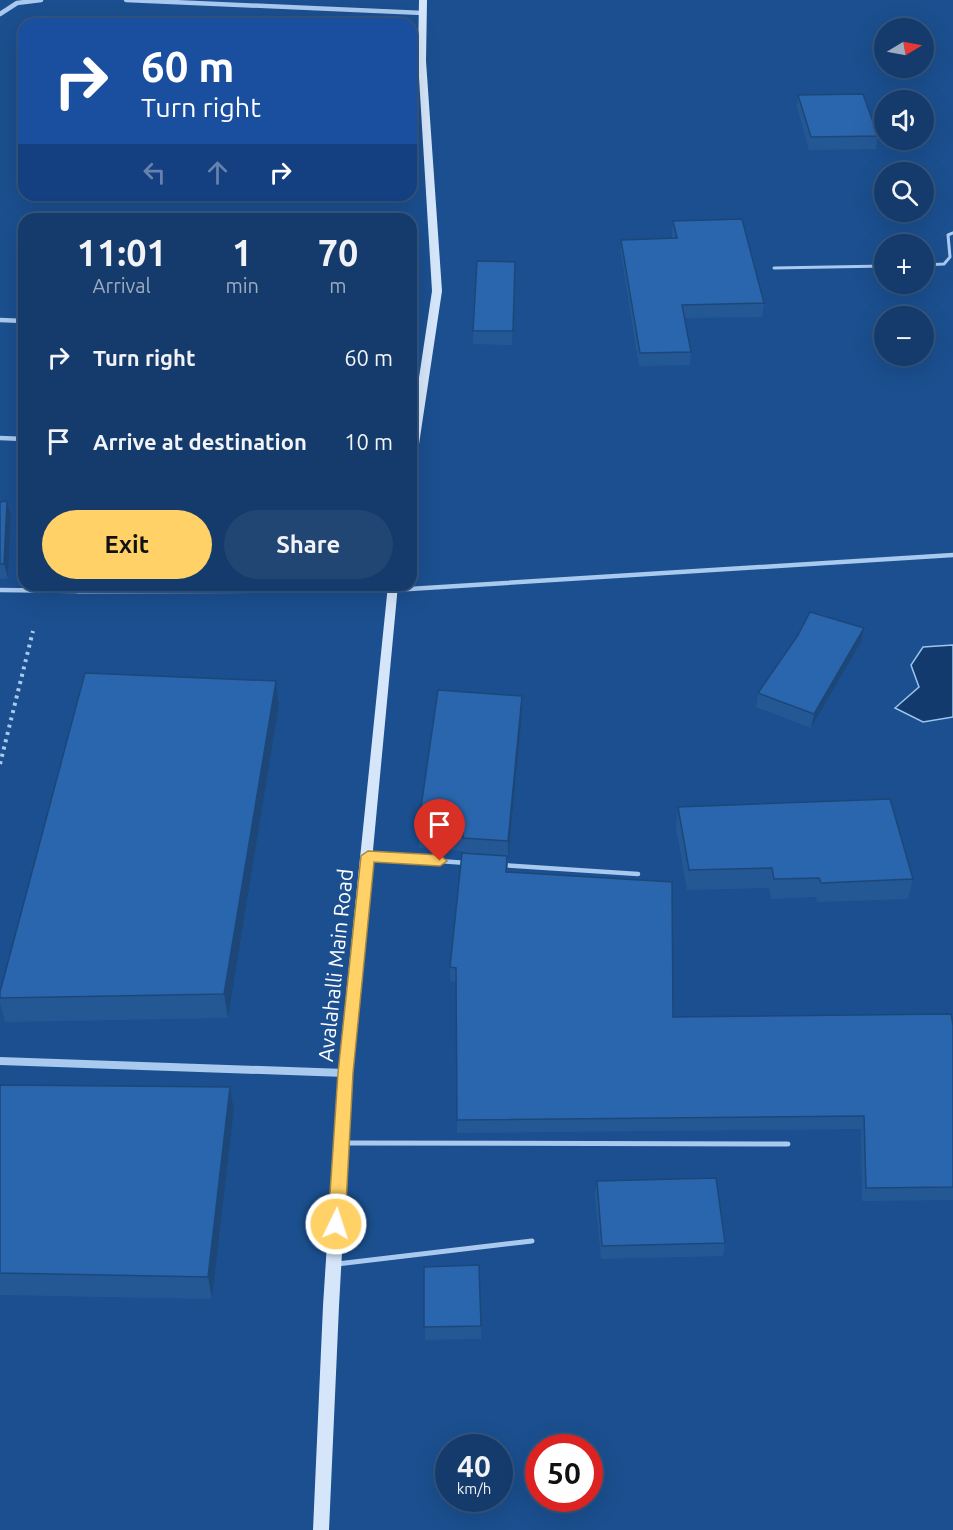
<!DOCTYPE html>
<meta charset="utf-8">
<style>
body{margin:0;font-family:Ubuntu,sans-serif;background:#214673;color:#f1f3f6;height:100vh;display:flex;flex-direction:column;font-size:22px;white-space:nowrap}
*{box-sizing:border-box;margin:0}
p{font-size:20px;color:#9dadc1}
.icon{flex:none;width:33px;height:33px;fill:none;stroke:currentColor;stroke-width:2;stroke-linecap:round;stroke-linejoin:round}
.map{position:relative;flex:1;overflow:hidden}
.details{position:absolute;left:18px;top:213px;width:399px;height:378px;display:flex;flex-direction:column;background:#143b6b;border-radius:18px;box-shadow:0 6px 24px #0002,0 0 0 2px #33557e}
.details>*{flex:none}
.hud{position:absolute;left:18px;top:18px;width:399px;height:183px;border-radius:18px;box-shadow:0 6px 24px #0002,0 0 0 2px #33557e;background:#1a4fa0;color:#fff;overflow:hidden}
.needle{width:39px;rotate:80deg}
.controls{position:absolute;left:874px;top:18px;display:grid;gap:12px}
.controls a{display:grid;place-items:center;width:60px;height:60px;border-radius:50%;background:#143b6b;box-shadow:0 6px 24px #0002,0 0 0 2px #33557e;font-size:30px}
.speed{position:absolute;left:435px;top:1434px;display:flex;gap:12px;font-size:30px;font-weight:700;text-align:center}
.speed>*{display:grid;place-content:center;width:78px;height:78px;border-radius:50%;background:#143b6b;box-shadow:0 6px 24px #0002,0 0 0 2px #33557e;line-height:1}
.speed small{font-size:15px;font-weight:400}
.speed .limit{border:9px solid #d22;background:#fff;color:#111}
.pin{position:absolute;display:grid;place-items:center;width:51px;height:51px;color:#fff;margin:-62px -26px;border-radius:50% 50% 50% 0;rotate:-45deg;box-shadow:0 0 6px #0007}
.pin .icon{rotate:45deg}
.me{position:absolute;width:66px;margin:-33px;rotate:4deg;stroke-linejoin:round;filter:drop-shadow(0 0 4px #0008)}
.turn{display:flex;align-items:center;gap:21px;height:126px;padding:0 24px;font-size:27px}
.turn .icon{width:78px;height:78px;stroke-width:2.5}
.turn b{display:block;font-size:42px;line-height:51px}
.lanes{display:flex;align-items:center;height:57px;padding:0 24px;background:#0003;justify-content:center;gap:30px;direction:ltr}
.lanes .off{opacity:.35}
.eta{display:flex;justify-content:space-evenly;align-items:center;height:102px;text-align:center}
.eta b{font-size:36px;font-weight:700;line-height:42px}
.cta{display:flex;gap:12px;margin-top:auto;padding:12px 24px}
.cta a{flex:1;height:69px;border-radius:36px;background:#ffd166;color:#111;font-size:24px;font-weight:700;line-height:69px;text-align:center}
.cta a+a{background:#214673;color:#f1f3f6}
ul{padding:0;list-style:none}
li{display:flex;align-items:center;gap:18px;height:84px;padding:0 24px}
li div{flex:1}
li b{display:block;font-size:22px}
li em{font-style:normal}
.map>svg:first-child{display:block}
</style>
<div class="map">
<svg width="953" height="1530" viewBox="0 0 953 1530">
<rect width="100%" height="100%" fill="#1b4f8f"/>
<path fill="#123a6d" stroke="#9cc4f0" stroke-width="1.5" d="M953,645V717L923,722L895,708L919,687L911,665L923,647Z"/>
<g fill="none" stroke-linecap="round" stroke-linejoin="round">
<path stroke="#a9c9ee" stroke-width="4" stroke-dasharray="3 4.5" stroke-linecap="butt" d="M0,764L33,631"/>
<path stroke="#a9c9ee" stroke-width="3" d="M924,265L944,264L950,257L948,235L953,233
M774,268L885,266"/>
<path stroke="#a9c9ee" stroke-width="4.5" d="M0,438L24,439
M0,590L78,591
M393,590L953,555
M368,856L467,863
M502,865L638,874"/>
<path stroke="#a9c9ee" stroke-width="5" d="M344,1143L788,1144
M337,1264L532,1241"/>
<path stroke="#a9c9ee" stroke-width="4.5" d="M126,0L423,13
M0,14L17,3L41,0
M411,60L422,61
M0,320L24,321"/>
<path stroke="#a9c9ee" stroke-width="5" d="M78,591L392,590"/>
<path stroke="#a9c9ee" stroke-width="8" d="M0,1061L345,1073"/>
<path fill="#d6e6fa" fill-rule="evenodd" d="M419,0H427L426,61L442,291L416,464L411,467V431L432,291L418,61Z
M388,585H398L352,1073L339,1306L329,1530H313L323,1306L338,1073Z"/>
</g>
<path fill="#245895" d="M798,95L878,136L876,149L809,150L797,107Z
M673,221L764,303L762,317L684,318L691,352L690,365L639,366L621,253V240L672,238V234Z
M515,262L512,345L473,344V331Z
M7,501L11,515L8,578L0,579V502Z
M864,628L861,642L811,728L756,707L758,693Z
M276,681L279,705L228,1018L5,1022L0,1003V992Z
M522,696V715L507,873L673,1017L953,1025V1200L862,1201L861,1129L457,1133L456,982L450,981V967L463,851L419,848L418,828Z
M678,807L913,879L908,899L817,902L816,897L771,899L769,888L687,890L676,827Z
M0,1085L230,1087L234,1110L212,1299L0,1295Z
M597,1181L725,1243L723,1256L601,1259L595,1194Z
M424,1267L481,1326V1339L425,1340Z"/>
<path fill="#1d4779" d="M7,501L11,515L8,578L4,564Z
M864,628L861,642L811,728L814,714Z
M276,681L279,705L228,1018L224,994Z
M522,696V715L508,861V841Z
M230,1087L234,1110L212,1299L208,1277Z"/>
<path fill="#2a66ad" stroke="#1d4779" stroke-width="1.5" d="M863,94L878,136L811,137L798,95Z
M742,219L764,303L682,305L691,352L640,353L621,240L677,238L673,221Z
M477,261L515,262L513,331H473Z
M7,501L4,564H0V502Z
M810,612L864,628L814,714L758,693L798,635Z
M85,673L276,681L224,994L0,998V992Z
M438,690L522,696L508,841L463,838V831L418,828Z
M890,799L913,879L821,883L819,878L774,879L772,868L689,870L678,807Z
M462,853L507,856L506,872L672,882L673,1017L951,1014L953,1025V1187L866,1188L864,1116L457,1120L456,968L450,967Z
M0,1085L230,1087L208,1277L0,1273Z
M716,1178L725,1243L602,1246L597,1181Z
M479,1265L481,1326L424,1327V1267Z"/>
<path fill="#ffd166" stroke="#a68842" stroke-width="1.5" d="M368,851L440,855L447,861L440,866L374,862L353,1073L345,1224L342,1229L336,1231L331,1229L328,1224L338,1073L361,856Z"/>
<g text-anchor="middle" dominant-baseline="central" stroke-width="6" stroke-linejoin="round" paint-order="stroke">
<g font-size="21" fill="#fff" stroke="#1b4f8f">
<text transform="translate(335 965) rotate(-84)">Avalahalli Main Road</text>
</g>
</g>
</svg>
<div class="controls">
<a><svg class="needle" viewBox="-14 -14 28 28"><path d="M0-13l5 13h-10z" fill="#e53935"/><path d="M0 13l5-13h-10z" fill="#9dadc1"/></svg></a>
<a><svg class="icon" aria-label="sound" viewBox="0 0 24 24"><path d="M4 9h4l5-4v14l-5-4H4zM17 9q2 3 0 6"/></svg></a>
<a><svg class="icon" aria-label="search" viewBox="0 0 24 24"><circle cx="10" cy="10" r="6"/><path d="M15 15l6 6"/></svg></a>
<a>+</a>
<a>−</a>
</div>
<div class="speed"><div>40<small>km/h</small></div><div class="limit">50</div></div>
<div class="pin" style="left:440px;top:861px;background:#d93025"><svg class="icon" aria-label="arrive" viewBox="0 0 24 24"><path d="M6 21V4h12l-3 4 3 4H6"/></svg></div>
<svg class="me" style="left:336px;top:1224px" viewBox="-20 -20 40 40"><circle r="17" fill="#ffd166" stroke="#fff" stroke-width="3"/><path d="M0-11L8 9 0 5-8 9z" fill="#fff"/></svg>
<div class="hud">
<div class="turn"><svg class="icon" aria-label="right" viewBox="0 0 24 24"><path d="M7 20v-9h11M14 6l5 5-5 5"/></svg><div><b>60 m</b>Turn right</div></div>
<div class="lanes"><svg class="icon off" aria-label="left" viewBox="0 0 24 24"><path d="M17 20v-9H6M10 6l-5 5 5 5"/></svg><svg class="icon off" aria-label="ahead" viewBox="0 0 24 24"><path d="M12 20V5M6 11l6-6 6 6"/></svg><svg class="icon" aria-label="right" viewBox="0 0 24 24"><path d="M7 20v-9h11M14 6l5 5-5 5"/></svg></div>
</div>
<section class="details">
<div class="eta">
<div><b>11:01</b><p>Arrival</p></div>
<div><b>1</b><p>min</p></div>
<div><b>70</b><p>m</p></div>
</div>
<ul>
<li><svg class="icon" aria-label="right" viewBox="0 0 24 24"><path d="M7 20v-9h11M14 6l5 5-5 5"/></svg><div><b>Turn right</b></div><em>60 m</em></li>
<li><svg class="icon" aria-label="arrive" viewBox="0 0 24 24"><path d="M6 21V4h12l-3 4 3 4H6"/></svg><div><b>Arrive at destination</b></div><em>10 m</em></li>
</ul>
<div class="cta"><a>Exit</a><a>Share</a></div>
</section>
</div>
